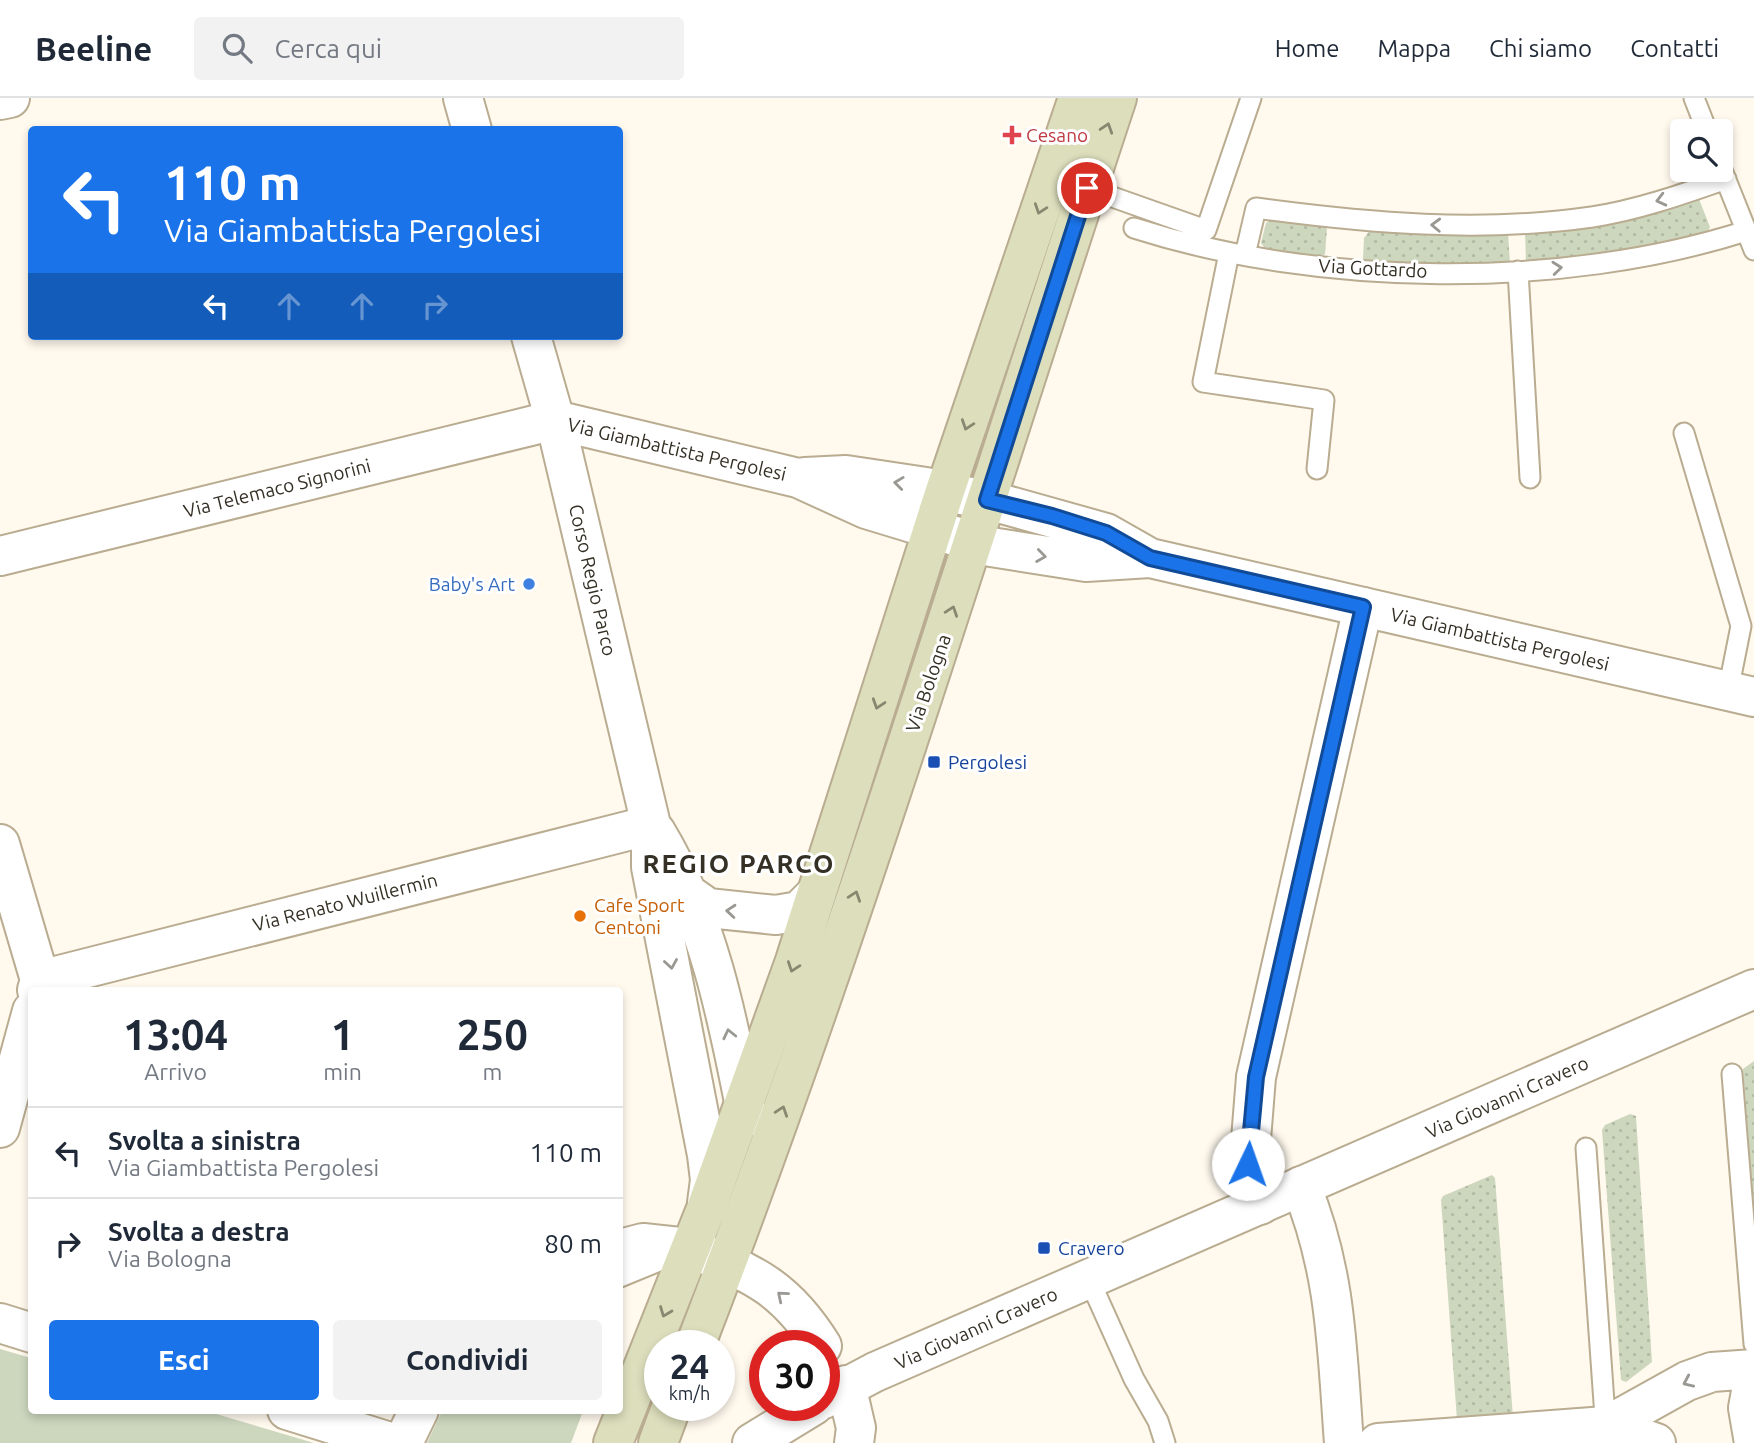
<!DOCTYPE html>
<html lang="it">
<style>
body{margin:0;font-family:Ubuntu,sans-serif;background:#f2f2f3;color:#1f2937;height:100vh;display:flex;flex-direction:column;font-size:26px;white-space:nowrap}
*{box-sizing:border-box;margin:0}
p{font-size:23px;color:#747a83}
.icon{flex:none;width:38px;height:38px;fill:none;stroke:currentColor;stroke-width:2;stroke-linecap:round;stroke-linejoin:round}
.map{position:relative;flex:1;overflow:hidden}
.sheet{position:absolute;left:28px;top:889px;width:595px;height:427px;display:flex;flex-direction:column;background:#fff;border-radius:7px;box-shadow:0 4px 10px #0003}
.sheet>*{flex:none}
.banner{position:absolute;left:28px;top:28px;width:595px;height:214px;border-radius:7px;box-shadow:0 4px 10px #0003;background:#1a73e8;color:#fff;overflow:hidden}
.buttons{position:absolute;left:1670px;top:21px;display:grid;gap:14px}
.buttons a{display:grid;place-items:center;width:63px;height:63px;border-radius:7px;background:#fff;box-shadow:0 4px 10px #0003;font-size:35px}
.speed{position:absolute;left:644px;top:1232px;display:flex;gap:14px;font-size:35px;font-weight:700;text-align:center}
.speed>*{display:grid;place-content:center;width:91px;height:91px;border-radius:50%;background:#fff;box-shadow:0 4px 10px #0003;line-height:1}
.speed small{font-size:18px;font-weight:400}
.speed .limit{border:10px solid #d22;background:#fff;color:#111}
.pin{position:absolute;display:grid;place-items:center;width:60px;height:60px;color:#fff;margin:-30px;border:4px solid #fff;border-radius:50%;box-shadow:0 2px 7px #0007}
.me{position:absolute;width:77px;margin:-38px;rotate:3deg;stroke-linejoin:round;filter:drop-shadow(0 0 5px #0008)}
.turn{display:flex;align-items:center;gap:24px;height:147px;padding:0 21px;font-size:32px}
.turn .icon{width:91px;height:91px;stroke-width:2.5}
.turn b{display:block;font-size:49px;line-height:60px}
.lanes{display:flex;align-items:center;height:66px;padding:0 21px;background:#0003;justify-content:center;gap:35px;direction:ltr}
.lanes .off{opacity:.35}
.eta{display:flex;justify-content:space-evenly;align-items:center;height:119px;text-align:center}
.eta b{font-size:42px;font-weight:600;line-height:49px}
.primary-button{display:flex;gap:14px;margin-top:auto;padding:14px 21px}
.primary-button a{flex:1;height:80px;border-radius:7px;background:#1a73e8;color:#fff;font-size:28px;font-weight:600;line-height:80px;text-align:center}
.primary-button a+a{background:#f2f2f3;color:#1f2937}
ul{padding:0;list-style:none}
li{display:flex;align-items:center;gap:21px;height:91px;padding:0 21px;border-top:2px solid #e0e1e3}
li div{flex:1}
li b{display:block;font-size:26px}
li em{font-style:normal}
header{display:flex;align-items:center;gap:42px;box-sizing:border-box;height:98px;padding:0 35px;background:#fff;border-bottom:2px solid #e0e1e3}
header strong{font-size:33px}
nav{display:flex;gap:38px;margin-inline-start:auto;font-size:24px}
.search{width:490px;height:63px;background:#f2f2f3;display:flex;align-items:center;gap:18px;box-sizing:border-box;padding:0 24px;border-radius:7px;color:#747a83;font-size:26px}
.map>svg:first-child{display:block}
</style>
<header>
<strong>Beeline</strong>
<div class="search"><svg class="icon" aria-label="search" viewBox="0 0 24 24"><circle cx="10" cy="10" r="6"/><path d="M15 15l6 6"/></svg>Cerca qui</div>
<nav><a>Home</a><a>Mappa</a><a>Chi siamo</a><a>Contatti</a></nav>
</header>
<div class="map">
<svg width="1754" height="1345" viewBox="0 0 1754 1345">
<defs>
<pattern id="grass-dots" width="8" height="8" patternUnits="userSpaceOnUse" patternTransform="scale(1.75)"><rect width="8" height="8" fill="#cdd7be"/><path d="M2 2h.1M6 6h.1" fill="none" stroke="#b1b9a3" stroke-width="1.8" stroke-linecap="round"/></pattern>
</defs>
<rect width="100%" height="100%" fill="#fff9ee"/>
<path fill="url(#grass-dots)" d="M1699,101L1710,129L1706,137L1635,152L1526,165L1525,132L1632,119Z
M1273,120L1323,127L1327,131L1325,156L1320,160L1266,152L1261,145L1266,125Z
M1370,132L1508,135L1510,166L1368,165L1363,161L1364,140Z
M1754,963V1116L1743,971Z
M1630,1016L1636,1018L1652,1264L1626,1284L1621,1282L1602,1032L1605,1027Z
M1492,1077L1495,1080L1513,1319L1457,1322L1441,1102L1443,1098Z"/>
<path fill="#cdd7be" d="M0,1251L31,1260L32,1312L206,1313L314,1345H0Z
M442,1313V1312L583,1313L571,1345H427Z"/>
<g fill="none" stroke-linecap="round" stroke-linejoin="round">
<g stroke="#b9ac90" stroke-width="23">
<path id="service" d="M1694,0L1707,33
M1720,67L1754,152
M1087,90L1206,132L1251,0
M1134,130C1318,189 1562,192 1746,133
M1229,155L1203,284L1324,302L1317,371
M1245,157L1256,110C1368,125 1480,135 1592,119C1638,112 1683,96 1726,81
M1518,173L1530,380
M1684,335L1741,528L1728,593
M1732,976L1754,1246
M1586,1050L1606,1333
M620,1179L676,1156
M1089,1181L1134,1281L1158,1323L1165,1345"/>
</g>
<g stroke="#b9ac90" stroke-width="42">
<path id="minor" d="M0,2L10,0
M0,458L555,322
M0,746L40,882L37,892
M40,882L651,727
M0,1030L32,913
M1301,1088C1337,1175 1337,1254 1344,1345
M1260,1107L1249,1066L1256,979L1363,509
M620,1151L643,1145L689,1150
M0,1225L32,1235
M846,1287L856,1330L854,1345
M287,1312L393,1345
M1606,1328L1687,1283L1712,1274L1754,1271
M403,1345L419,1312
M1378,1345L1606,1328L1656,1345
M1754,1345L1748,1310L1754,1277"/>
</g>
<g stroke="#b9ac90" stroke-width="42">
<path id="tertiary" d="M463,0L472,32
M531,238L555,322L651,727V769L707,1057L710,1082L707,1105
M555,322L798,380L866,411L991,449L1086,464L1150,460L1754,599
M805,379L846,377L926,389L1006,407L1106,435L1150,460
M656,734C708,820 728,921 747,1019
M688,796L708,810L776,817L799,813L816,796
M696,1153C755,1175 788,1193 822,1248
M824,1301L875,1274L1754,891
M752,1345L814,1307"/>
</g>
<g stroke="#b9ac90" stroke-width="42">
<path id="secondary" d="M695,1248C853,838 979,417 1117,0
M613,1345L706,1111L795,863L945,393L1078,0
M658,1345L672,1307"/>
</g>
<use href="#service" stroke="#fff" stroke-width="19"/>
<use href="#minor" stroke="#fff" stroke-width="38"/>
<use href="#tertiary" stroke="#fff" stroke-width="38"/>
<use href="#secondary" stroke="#dcdebc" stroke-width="38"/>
</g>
<defs><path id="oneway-chevron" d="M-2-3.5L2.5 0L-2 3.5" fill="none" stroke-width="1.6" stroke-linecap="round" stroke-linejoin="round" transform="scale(1.75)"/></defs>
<g stroke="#888770">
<use href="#oneway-chevron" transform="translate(1107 30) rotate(-72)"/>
<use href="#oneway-chevron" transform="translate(1040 111) rotate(109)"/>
<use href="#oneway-chevron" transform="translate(967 327) rotate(109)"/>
<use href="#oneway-chevron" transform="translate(952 513) rotate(-71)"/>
<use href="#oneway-chevron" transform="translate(878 606) rotate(108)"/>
<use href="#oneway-chevron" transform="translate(855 798) rotate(-71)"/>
<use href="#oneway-chevron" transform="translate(793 869) rotate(109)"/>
<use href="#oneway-chevron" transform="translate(782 1013) rotate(-71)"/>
<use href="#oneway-chevron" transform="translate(665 1214) rotate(111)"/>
</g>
<g stroke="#9a9892">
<use href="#oneway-chevron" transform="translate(1661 102) rotate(166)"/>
<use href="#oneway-chevron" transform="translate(1436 127) rotate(-178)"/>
<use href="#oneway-chevron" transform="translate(1557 170) rotate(-6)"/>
<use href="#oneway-chevron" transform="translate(899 385) rotate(-173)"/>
<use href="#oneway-chevron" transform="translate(1041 458) rotate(8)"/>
<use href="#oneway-chevron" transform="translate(731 813) rotate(-175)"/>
<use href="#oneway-chevron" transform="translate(671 866) rotate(81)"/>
<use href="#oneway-chevron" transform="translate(729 936) rotate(-103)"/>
<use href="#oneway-chevron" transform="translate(782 1198) rotate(-140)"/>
<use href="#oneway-chevron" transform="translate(1688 1284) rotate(156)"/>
</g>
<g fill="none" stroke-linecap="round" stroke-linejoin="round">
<g stroke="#114b97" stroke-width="18">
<path id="route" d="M1087,90L987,402L1052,418L1106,435L1150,460L1363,509L1256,979L1248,1066"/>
</g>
<use href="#route" stroke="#1a73e8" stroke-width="12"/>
</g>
<path fill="#e0444e" stroke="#fff" stroke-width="2.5" d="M1008.5 26.5h7v7h7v7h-7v7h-7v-7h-7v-7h7z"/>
<circle fill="#3f7fe0" stroke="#fff" stroke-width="2.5" cx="529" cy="486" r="7"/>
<g fill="#1a4fb4" stroke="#fff" stroke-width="2.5">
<rect x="927" y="657" width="14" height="14" rx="3.5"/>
<rect x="1037" y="1143" width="14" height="14" rx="3.5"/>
</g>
<circle fill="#e8710a" stroke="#fff" stroke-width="2.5" cx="580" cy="818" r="7"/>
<g text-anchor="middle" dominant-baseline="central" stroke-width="6" stroke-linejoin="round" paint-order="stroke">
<g font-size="19" fill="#be3a42" stroke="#fff" text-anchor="start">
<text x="1026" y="37">Cesano</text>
</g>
<g font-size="19" fill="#353025" stroke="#fff">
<text transform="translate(1373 170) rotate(3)">Via Gottardo</text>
<text transform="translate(677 351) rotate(13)">Via Giambattista Pergolesi</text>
<text transform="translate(277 390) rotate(-14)">Via Telemaco Signorini</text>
<text transform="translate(593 482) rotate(77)">Corso Regio Parco</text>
<text transform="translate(1500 541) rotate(13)">Via Giambattista Pergolesi</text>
<text transform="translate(928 585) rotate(-71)">Via Bologna</text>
<text transform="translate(345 804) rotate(-14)">Via Renato Wuillermin</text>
<text transform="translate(1507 999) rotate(-24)">Via Giovanni Cravero</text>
<text transform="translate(976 1230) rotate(-24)">Via Giovanni Cravero</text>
</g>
<g font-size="19" fill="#366cbe" stroke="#fff" text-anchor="end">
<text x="515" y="486">Baby's Art</text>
</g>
<g font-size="19" fill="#164399" stroke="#fff" text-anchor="start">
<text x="948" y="664">Pergolesi</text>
<text x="1058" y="1150">Cravero</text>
</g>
<g font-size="19" fill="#c56008" stroke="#fff" text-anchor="start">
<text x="594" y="807">Cafe Sport<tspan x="594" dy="22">Centoni</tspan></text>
</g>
<g font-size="26" font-weight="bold" letter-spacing="2" fill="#353025" stroke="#fff">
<text x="739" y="765">REGIO PARCO</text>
</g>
</g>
</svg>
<div class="buttons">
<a><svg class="icon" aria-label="search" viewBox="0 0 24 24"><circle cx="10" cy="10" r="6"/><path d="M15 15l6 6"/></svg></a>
</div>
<div class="speed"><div>24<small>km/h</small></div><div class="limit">30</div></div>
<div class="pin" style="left:1087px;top:90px;background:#d93025"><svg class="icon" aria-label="arrive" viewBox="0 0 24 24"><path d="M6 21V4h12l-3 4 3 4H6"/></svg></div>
<svg class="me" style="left:1248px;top:1066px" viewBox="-20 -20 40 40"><circle r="19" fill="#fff"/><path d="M0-13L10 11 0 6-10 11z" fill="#1a73e8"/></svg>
<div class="banner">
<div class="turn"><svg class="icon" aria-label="left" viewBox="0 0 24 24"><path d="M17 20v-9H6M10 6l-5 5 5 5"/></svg><div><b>110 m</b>Via Giambattista Pergolesi</div></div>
<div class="lanes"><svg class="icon" aria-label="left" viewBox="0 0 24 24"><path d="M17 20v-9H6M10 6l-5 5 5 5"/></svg><svg class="icon off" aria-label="ahead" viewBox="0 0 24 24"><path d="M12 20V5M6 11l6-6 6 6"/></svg><svg class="icon off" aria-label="ahead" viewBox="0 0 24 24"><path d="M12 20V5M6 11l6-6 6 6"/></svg><svg class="icon off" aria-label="right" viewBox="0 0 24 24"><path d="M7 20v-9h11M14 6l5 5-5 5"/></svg></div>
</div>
<section class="sheet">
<div class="eta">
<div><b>13:04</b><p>Arrivo</p></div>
<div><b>1</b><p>min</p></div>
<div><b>250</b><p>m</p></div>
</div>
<ul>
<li><svg class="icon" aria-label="left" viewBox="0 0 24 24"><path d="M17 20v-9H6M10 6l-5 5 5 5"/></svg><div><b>Svolta a sinistra</b><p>Via Giambattista Pergolesi</p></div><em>110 m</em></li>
<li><svg class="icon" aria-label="right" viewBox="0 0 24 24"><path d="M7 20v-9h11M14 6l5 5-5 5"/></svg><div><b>Svolta a destra</b><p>Via Bologna</p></div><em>80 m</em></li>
</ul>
<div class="primary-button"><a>Esci</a><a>Condividi</a></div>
</section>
</div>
